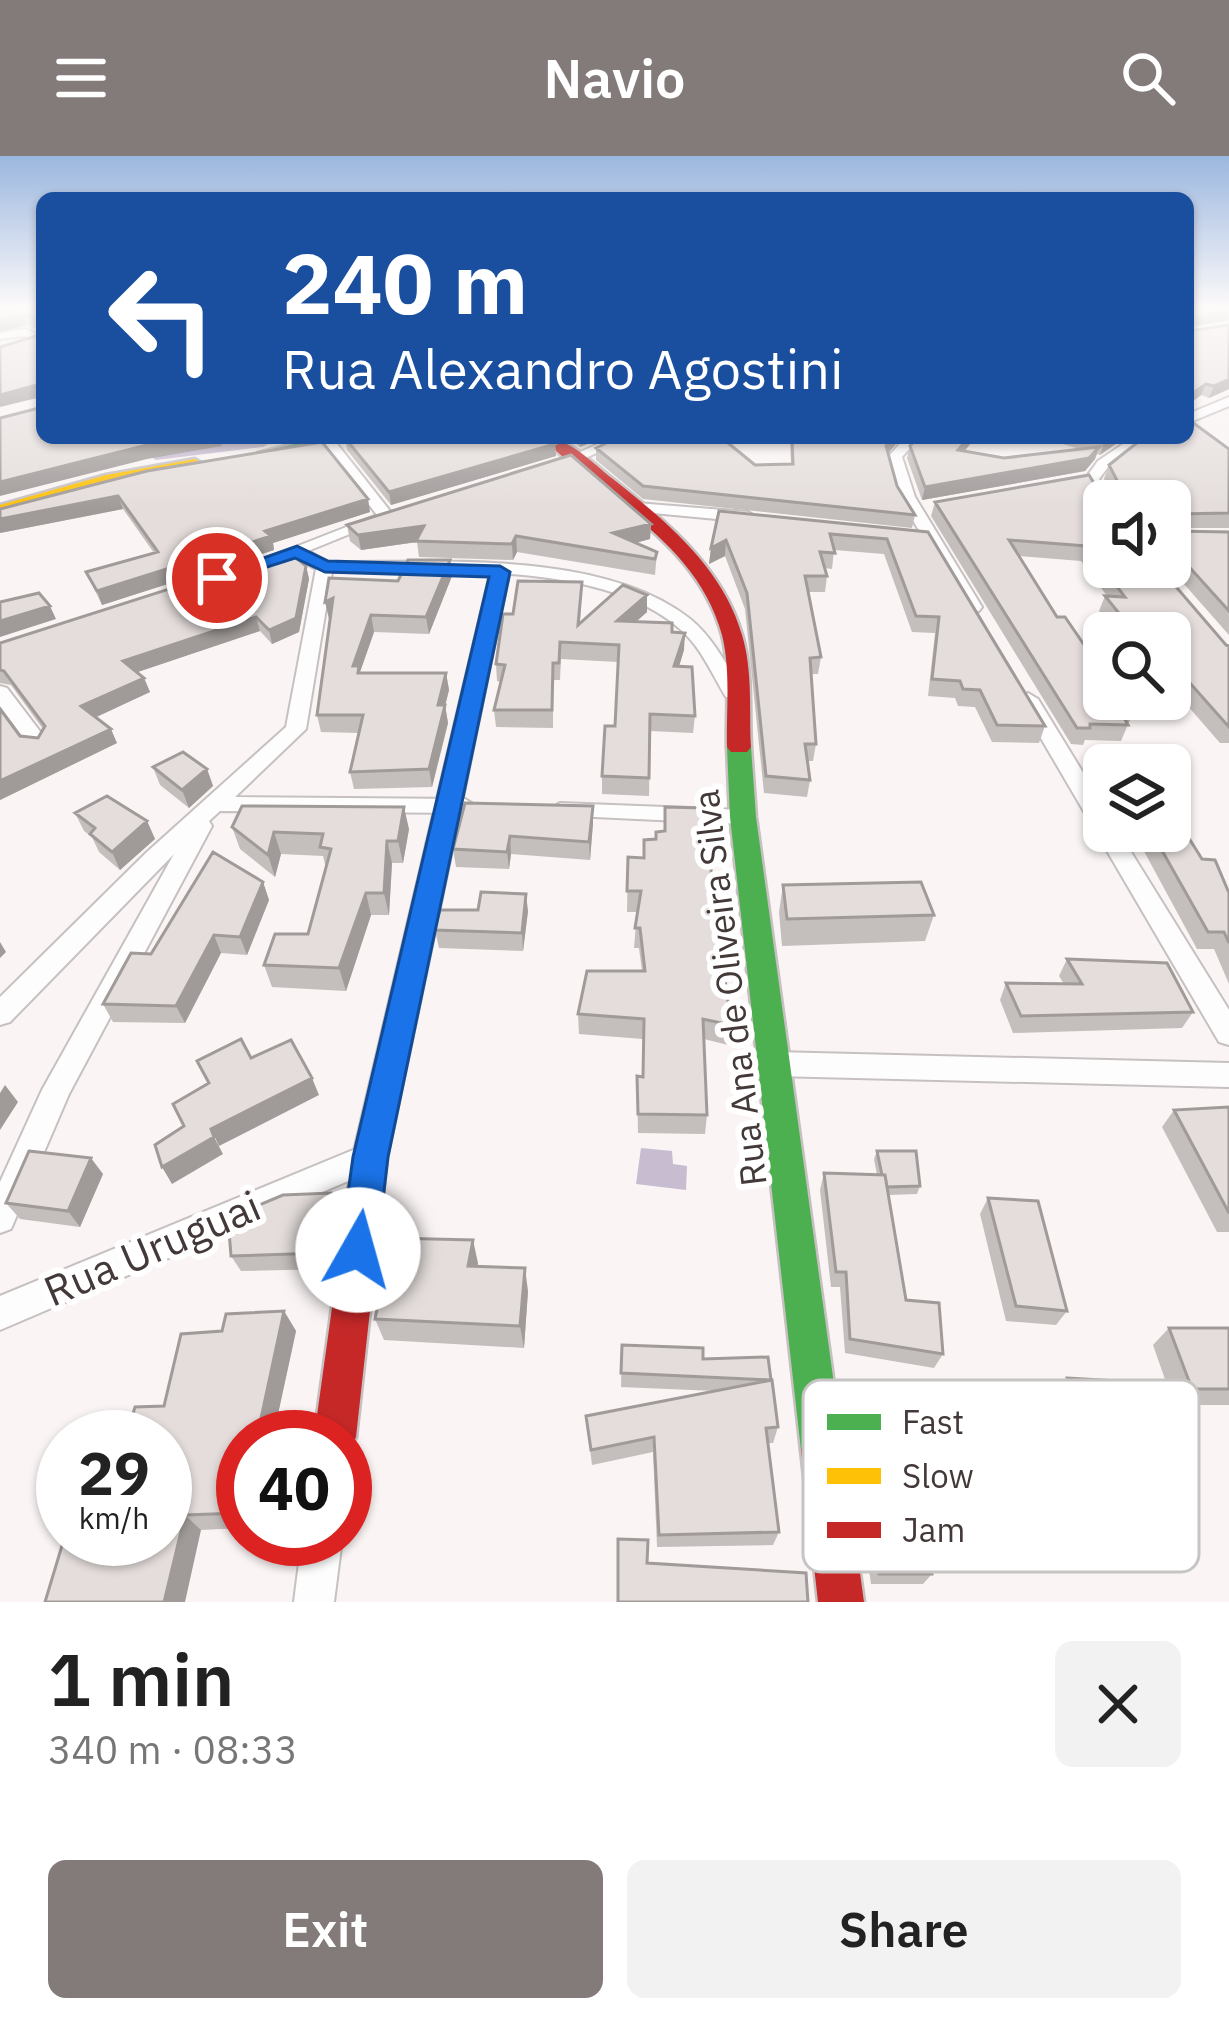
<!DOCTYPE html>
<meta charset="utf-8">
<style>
body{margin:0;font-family:"IBM Plex Sans",sans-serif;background:#f2f2f2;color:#222;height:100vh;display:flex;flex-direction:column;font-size:45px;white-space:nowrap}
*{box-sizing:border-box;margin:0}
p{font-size:39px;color:#767676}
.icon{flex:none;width:66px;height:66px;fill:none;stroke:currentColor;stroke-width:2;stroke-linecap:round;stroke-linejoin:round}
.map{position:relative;height:1446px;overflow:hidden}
.panel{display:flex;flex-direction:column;background:#fff;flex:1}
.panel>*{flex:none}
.hud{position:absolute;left:36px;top:36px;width:1158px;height:252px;border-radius:18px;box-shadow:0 3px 9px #0004;background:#1a4fa0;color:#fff;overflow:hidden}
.buttons{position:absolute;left:1083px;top:324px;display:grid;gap:24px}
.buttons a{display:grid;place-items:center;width:108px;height:108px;border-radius:18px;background:#fff;box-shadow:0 3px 9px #0004;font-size:60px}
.speed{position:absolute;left:36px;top:1254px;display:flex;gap:24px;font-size:60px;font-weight:700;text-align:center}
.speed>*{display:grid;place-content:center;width:156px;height:156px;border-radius:50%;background:#fff;box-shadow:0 3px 9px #0004;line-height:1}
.speed small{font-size:30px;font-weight:400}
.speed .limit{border:18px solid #d22;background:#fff;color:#111}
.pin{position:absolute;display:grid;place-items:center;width:102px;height:102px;color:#fff;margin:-51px;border:6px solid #fff;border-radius:50%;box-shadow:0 3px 12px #0007}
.me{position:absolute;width:132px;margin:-66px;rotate:7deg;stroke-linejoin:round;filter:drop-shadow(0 0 9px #0008)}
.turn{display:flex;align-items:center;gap:42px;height:252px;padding:0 48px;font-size:54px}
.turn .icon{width:156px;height:156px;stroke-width:2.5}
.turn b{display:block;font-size:84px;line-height:102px}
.round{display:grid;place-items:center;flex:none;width:126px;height:126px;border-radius:18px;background:#f2f2f2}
.headline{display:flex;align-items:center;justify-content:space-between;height:204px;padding:0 48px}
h1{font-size:72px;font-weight:600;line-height:90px}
.button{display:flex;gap:24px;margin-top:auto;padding:24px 48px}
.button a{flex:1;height:138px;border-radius:18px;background:#837a7a;color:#fff;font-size:48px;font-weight:600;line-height:138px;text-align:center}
.button a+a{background:#f2f2f2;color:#222}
header{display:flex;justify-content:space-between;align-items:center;height:156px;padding:0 48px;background:#837a7a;color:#fff;font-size:54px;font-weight:600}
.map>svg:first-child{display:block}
</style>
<header><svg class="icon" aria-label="menu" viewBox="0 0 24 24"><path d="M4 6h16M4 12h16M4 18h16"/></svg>Navio<svg class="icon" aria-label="search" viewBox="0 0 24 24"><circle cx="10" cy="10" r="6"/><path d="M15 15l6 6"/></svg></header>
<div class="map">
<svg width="1229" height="1446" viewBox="0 0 1229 1446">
<rect width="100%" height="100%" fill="#faf4f4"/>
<path fill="#c8bcd1" d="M641,992L672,995L673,1008L687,1010L686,1034L636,1028Z"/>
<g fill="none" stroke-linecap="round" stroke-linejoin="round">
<path fill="#c8bcd1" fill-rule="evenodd" d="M190,282H278L263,291L156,304L141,295L145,289Z"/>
<g stroke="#c7c0c0" stroke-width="4">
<path id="street" d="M25,173L42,180V187L24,180L0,183V177Z
M1229,241V250L1188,267V258Z
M612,282H631L560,313L548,310Z
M905,282H919L902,301L915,341L982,451L979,455H967L899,341L888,301Z
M1132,282H1148L1108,311L1099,323L1111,345L1099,349L1085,323L1098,305Z
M324,284H334L394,360L308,395L328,406C436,407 600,393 689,462C713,481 728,511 743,537L740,541H726C712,518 701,491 680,473C600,402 433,417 332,416L306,573L235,641L465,643L476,650L465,657L220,655L209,665L212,670L69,938L11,1073L0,1077V1026L42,934L174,698L10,866L0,869V841L147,696L286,571L316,413L294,401L265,411L257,406L377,359L324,290Z
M637,347L748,356L756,361L748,366L632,355L629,352Z
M0,530L7,532L45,582L48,587L45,592H31L0,550Z
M1028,537L1038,543L1104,651V675H1118L1229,854V889L1219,886L1018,543Z
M560,647L743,654L754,661L743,668L552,659L549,654Z
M774,896L1229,907V931L774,920L764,916L760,908L764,900Z
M370,987L381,991L385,1001L381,1011L0,1174V1140Z
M302,1383H342L334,1446H294Z"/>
</g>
<g stroke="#c7c0c0" stroke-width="5">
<path id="fast" d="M320,282H353L266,302L258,297Z
M739,584L751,591L756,661L843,1294L837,1309L822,1315L807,1309L801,1294L730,661L727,591Z"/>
</g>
<g stroke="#c7c0c0" stroke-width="5">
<path id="slow" d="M195,303L203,308L201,311L108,329L0,359V349L106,319Z
M500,410L509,416L453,687L440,696L427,687L491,416Z"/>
</g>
<g stroke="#c7c0c0" stroke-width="5">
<path id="jam" d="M543,282C571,282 592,307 613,323C666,365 723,412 742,479C753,515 749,555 751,591L747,596H731L727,591C726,555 731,515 722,479C697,386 605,346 543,282Z
M440,678L453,687L387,1001L356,1281L345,1298V1281H314L353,1001L427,687Z
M822,1273L837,1279L843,1294L864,1446H818L801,1294L807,1279Z"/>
</g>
<use href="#street" fill="#fefdfd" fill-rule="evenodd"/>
<use href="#fast" fill="#4caf50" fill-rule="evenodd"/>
<use href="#slow" fill="#ffc107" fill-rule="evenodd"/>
<use href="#jam" fill="#c62828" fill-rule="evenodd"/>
</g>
<path fill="#c4bebc" d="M42,152V174L27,169L0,176V156Z
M1188,152H1229V164L1190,171L1189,175L1229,169V233L1209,242L1201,239L1188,249Z
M345,282L555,288L556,300L391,349L347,294Z
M569,282H602L580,291Z
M790,282H901L888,297L897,330L915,359L912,372L643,343L596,304V292L726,285L755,309L791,308Z
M1041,282H1130L1120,285L1100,299L1097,298L1095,303L1085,315L922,344L907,302L910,290L964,296L1004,302L1080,293Z
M1229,293V372H1173V375L1229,376V479L1169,411L1170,345L1104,411L1229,490V587H1220L1173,533H1170V477H1116L1099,455L1105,440H1107L1081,405L1019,400L1057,461L1132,559L1121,585L1085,584L1083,589L1071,588L931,360L935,346L1100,337L1112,340L1104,323L1109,309Z
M147,315L368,343L370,356L273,387L274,394L102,449L86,416L154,397L123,353L0,377Z
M719,355L928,376L1045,570L1039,587L992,586L975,551L958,550L955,542L928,540L935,477L912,476L884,398L834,394L832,413L825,412L827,420L825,436H808L821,501L818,518H811L816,588L813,605H807L810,624L807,641L764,637L745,453L725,400L709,408L711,392Z
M651,368L650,383L635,387L657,396L655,419L517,396L513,404L419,401L417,386L361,394L350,385L347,369Z
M450,404L452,420L429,478L374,476L360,516L446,517L449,534L445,549L448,567L432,631L354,633L350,616L359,577L321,576L317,559L331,462L329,463L398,425Z
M306,410L309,423L299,476L272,488L260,475L137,516L144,522L150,536L95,561L117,587L0,644V553L20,580L38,582L43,573L11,529L0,527V487Z
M582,426L580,467L647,439V456L636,466L672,476L684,494L679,510L695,560L693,577L650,575L649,640L602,638V620L615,570L618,506L561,503L560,524H553V572L496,571L494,554L501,526L497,525L496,508L513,458Z
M153,611L207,613L213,630L189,652L160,629Z
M1170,625L1188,646L1179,663H1177L1202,703L1229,737V828L1214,793H1197L1133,675H1170Z
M465,647L593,667L590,704L511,698L509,713L456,711L453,693Z
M75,657L147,665L155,683L120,714L99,696L92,681L84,675Z
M232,671L409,673L403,707H392L389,759H371L346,835L272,831L264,809L308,778L326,712L323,700L281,698L275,721L240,693Z
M628,701L731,869L728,889L704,883L707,959L705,978L638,977L637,920L643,921V883L579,878L578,858L642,815L639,792H634L637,756H627Z
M263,726L269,744L247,799L221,797L185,867L113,866L103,848L151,798Z
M783,729L934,759L925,785L782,790L779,756Z
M528,755L523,795L439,792L435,774Z
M1067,803L1193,856L1182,872L1013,877L1000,844L1006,827L1064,828L1059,820Z
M1229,951V1076H1217L1162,971L1174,954Z
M877,995L920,1030L917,1038L889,1039L906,1144L943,1198L934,1212L845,1197L840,1131H831L820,1034L824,1017L877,1019L874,1003Z
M103,1018L80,1071L20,1063L6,1047Z
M988,1042L1067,1155L1056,1169L1006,1165L980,1058Z
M337,1054L329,1113L241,1115L231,1100Z
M473,1084L477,1111L528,1135L524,1192L384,1184L375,1163Z
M284,1155L296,1175L273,1281H243V1372L201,1374L165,1383L164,1250L222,1175Z
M1169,1172H1229V1249H1174L1153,1189Z
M622,1189L703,1203L768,1201L778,1271L773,1287H768L779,1376L773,1389L657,1391L653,1296L592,1309L586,1260L715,1235L621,1231Z
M1067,1222L1135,1291L1121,1303L1069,1300L1055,1236Z
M856,1260L932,1418L923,1428H871L849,1273Z"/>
<path fill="#a09b99" d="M1229,154L1228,164L1188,171L1191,161Z
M23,158L27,169L0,176V164Z
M1229,223V233L1209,242L1214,230Z
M1206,228L1201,239L1188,249V240Z
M37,229L41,241L0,251V239Z
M194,282H220L222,290L147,303L0,340V326L143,290Z
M580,282H602L580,291Z
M893,282H901L884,302L886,290Z
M968,282H975L955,307L958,294Z
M1111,282H1130L1120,285L1100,299L1104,287Z
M555,288L556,300L391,349L389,336Z
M1099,291L1095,303L1085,315L922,344L925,331Z
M118,340L123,353L0,377V363Z
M368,343L370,356L273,387L274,394L102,449L97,435L265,375Z
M651,368L650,383L613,393V377Z
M424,370L417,386L361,394L358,379Z
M516,380L517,396L513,404L512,388Z
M726,384L725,400L709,408L711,392Z
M450,404L452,420L429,478L426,461Z
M306,410L309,423L299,476L272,488L269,474Z
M647,439V456L617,482V465Z
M333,442L337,459L329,463L325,446Z
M50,450L56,463L0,481V465Z
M371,459L374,476L360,516L363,528L353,510Z
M256,461L260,475L129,519L123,505Z
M685,477L684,494L674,527V510Z
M446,517L449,534L441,566L438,549Z
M144,522L150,536L88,565L81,550Z
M445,549L448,567L432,631L429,613Z
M111,573L117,587L0,644V625Z
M207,613L213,630L189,652L182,634Z
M593,650V667L590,704L589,686Z
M404,651L409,673L403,707L398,685Z
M147,665L155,683L120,714L112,696Z
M274,676L281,698L275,721L268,699Z
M510,680L511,698L509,713L507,696Z
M387,685L392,707L389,759L384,737Z
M263,726L269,744L247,799L240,781Z
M366,737L371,759L346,835L339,812Z
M526,738L528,755L523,795L522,777Z
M214,779L221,797L185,867L176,850Z
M0,786L6,796L0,802Z
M312,922L319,939L219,990L211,973Z
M5,929L18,946L0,974V937Z
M214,981L223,998L172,1028L162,1011Z
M91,1002L103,1018L80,1071L68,1055Z
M331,1037L337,1054L329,1113L322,1097Z
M473,1084L478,1107L474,1133L468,1110Z
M525,1112L528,1135L524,1192L520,1170Z
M284,1155L296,1175L273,1281H257Z
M185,1359L201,1374L185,1446H164Z"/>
<path fill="#e4dddb" stroke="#a09b99" stroke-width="3" d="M23,152H42V173L41,165L23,158L0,164V156Z
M1188,152H1229V154L1191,161L1189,175L1229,169V223L1214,230L1206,228L1188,240Z
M42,178V233L37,229L0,239V191Z
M42,234V282H194L143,290L0,326V262L39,252Z
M1188,263L1229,293V357L1176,358L1173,375L1229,376V455L1173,393H1170V345H1104V411H1159L1226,489L1229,490V571L1181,517H1170V477H1135L1105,440L1125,441L1086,390L1009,384L1057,461H1065L1104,518V543H1121L1132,559L1122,558L1128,569L1090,568V572H1077L935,346L1089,319L1100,337L1112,340L1121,332L1109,309L1143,282H1188Z
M345,282H548L555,288L389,336Z
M617,282H722L755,309L793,308L792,282H893L886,290L897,330L915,359L643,330L596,292Z
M916,282H968L958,294L1004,302L1099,291L1089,302L925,331L910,290Z
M1087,282H1111L1104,287Z
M322,286L368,343L265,375L271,380L97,435L86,416L158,396L118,340L0,363V353L147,315Z
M571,299L651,368L613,377L657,396L655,403L516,380L512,388L416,385L424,370L358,379L347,369Z
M719,355L928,376L1045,570L997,569L980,534L963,533L960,525L932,523L939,461L916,460L887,383L830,378L835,397L820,396L827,420H805L821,501L810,502L816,588H805L810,624L766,620L747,437L726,384L711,392Z
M288,395L306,410L296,462L269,474L256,461L123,505L144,522L81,550L111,573L0,625V553L20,580L38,582L45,570L4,515L0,514V487Z
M408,404H450L426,461L371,459L353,510H359L358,517H446L438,549H445L429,613L350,616L363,559H317L333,442L325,446L329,422L398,425Z
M518,425L582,426L578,469L623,429L647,439L617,465L672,467V476L685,477L674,510L692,511L695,560L650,558L649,622L602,620L605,570H615L619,489L560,486L559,507H553L552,554H494L505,509L496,508L503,458H513Z
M39,437L50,450L0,465V446Z
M183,596L207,613L182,634L153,611Z
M1170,625L1188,646L1170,648Z
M107,640L147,665L112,696L90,678L95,672L75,657Z
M465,647L593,650L589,686L510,680L507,696L453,693Z
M242,650L404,651L398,685H387L384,737H366L339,812L264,809L275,778H308L331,693L320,691L323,678L274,676L268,699L232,671Z
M665,651L703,652L731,869L703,863L707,959L638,958L637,920L643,921L644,863L578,858L587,815H645L640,772H635L641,735H627L628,701L644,702V684L656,683V676L665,675Z
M1170,652L1202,703L1215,704L1229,737V787L1224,776H1208L1151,675H1170Z
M213,696L263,726L240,781L214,779L176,850L103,848L131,797L151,798Z
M921,726L934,759L787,763L783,729Z
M481,736L526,738L522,777L435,774L440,754H478Z
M1067,803L1167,807L1193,856L1021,860L1006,827L1082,828Z
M241,883L251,902L291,884L312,922L211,973L214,981L162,1011L155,989L184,970L173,948L209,927L197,905Z
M1229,951V1057L1174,954Z
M29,995L91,1002L68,1055L6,1047Z
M877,995H916L920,1030L887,1031L885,1019H882Z
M824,1017L885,1019L906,1144L939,1147L943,1198L850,1183L846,1116H836Z
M331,1037L322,1097L231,1100L228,1062L283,1039Z
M988,1042L1038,1045L1067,1155L1016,1150Z
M391,1082L473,1084L468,1110L525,1112L520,1170L375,1163Z
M284,1155L257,1281H243V1342L240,1357L185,1359L164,1446H45L64,1383H165V1281H126L135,1251L164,1250L181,1178L222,1175L226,1158Z
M1169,1172H1229V1233H1192Z
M622,1189L703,1192V1203L768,1201L771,1224L621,1217Z
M1067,1222L1118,1225L1135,1291L1082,1288Z
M772,1224L778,1271L766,1272L779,1376L659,1379L654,1281L591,1294L586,1260Z
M856,1260H901L932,1418H879Z
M618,1383L648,1384L647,1407L806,1417L808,1446H618Z"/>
<linearGradient id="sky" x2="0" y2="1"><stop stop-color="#9bb7df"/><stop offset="0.43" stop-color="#fdfafa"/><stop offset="1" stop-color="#fdfafa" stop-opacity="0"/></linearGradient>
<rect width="1229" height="354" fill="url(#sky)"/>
<path fill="#1a73e8" stroke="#114b97" stroke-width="3" d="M297,390L328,405L500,410L510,416L388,1001L377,1094L372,1107L358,1112L345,1107L340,1094L353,1001L489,421L325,416L295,402L217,427L208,422Z"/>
<g text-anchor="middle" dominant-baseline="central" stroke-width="12" stroke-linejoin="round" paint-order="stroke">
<g font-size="36" fill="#433939" stroke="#fff">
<text transform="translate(729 832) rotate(-97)">Rua Ana de Oliveira Silva</text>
</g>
<g font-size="42" fill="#433939" stroke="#fff">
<text transform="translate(152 1092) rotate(-23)">Rua Uruguai</text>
</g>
</g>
<rect x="803" y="1224" width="396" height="192" rx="18" fill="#fff" stroke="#c7c4c4" stroke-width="3"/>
<rect x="827" y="1258" width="54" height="16" fill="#4caf50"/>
<rect x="827" y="1312" width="54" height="16" fill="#ffc107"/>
<rect x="827" y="1366" width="54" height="16" fill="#c62828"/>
<g font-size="33" fill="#433939">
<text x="902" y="1278">Fast</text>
<text x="902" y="1332">Slow</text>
<text x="902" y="1386">Jam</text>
</g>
</svg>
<div class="buttons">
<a><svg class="icon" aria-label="sound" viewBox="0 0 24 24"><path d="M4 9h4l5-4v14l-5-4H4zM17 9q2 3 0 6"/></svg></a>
<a><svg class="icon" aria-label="search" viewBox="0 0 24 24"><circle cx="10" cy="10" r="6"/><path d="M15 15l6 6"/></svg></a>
<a><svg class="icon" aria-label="layers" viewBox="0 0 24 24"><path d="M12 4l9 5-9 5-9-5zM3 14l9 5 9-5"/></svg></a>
</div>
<div class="speed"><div>29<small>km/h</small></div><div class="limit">40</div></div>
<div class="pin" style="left:217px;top:422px;background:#d93025"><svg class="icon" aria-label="arrive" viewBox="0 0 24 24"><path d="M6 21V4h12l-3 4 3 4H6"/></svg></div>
<svg class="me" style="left:358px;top:1094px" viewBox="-20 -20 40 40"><circle r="19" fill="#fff"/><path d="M0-13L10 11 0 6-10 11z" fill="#1a73e8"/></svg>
<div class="hud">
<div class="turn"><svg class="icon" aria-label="left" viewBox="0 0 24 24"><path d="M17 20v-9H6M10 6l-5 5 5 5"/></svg><div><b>240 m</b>Rua Alexandro Agostini</div></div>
</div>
</div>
<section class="panel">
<div class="headline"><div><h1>1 min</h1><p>340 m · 08:33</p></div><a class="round"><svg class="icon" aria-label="close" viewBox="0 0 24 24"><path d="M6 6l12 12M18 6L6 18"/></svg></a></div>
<div class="button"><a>Exit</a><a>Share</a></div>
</section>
